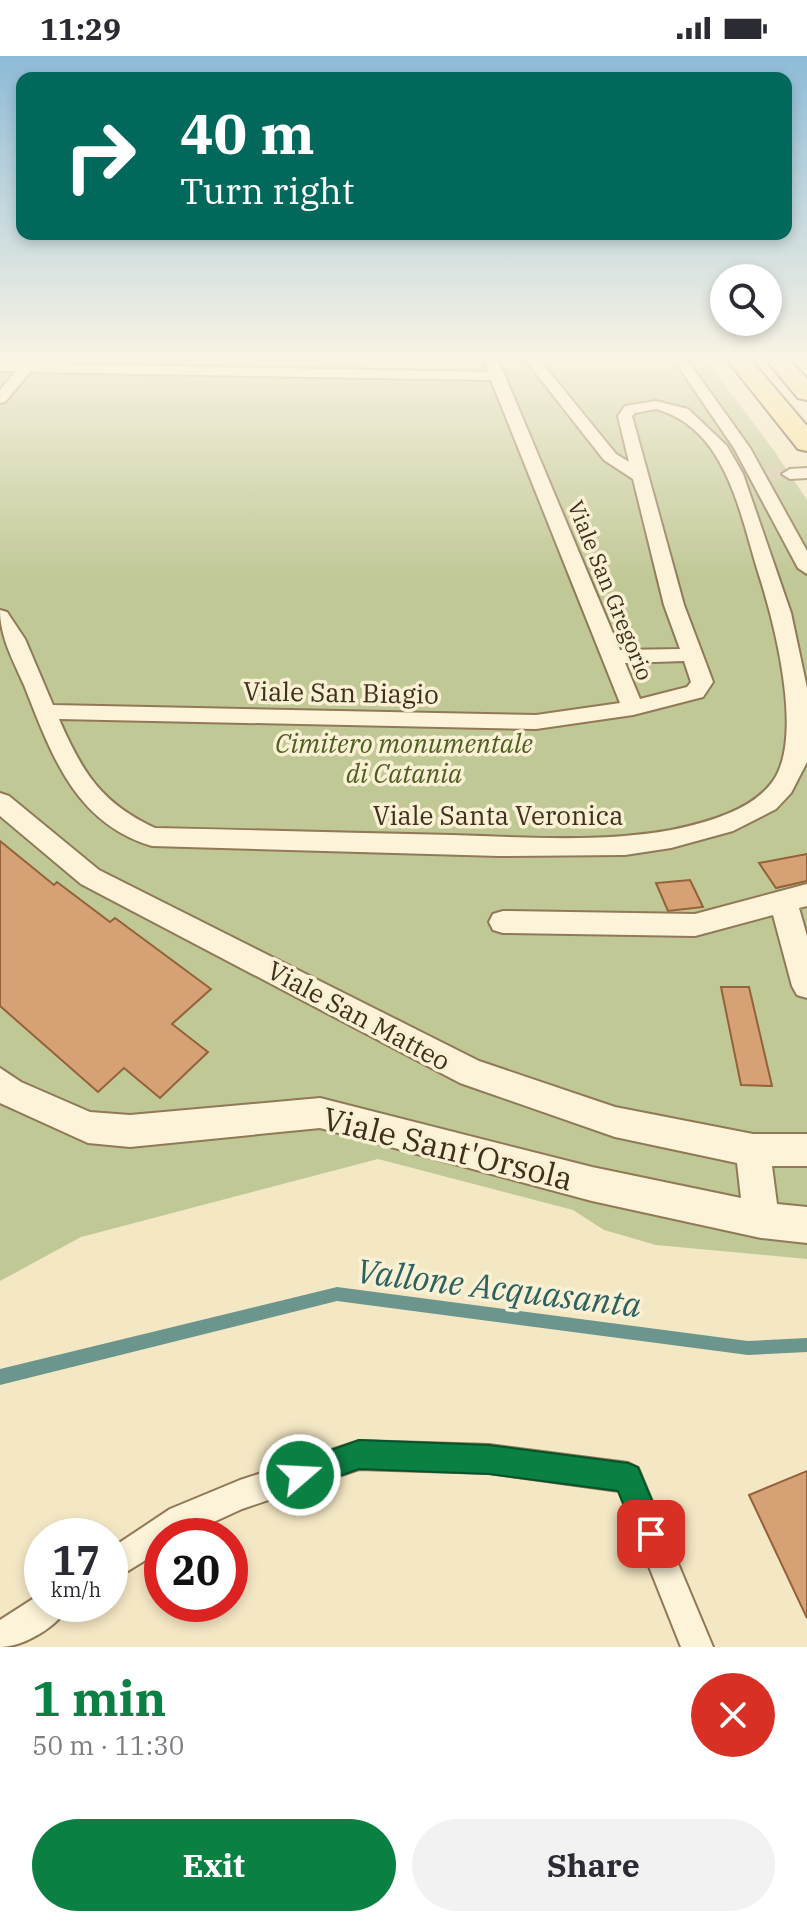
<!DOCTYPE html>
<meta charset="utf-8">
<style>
body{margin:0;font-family:"IBM Plex Serif",serif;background:#f2f2f3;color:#2b2b33;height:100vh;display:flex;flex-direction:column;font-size:30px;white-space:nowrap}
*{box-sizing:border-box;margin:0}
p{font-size:26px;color:#7c7c81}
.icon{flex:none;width:44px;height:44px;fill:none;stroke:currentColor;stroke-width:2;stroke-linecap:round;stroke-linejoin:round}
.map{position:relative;height:1591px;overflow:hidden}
.drawer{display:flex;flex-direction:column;background:#fff;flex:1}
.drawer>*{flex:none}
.hud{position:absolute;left:16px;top:16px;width:776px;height:168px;border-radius:16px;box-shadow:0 4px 12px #0003;background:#00695c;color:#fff;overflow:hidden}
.buttons{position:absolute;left:710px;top:208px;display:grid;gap:16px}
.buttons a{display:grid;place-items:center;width:72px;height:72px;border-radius:50%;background:#fff;box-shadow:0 4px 12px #0003;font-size:40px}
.speed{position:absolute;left:24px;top:1462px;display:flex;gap:16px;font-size:40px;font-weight:700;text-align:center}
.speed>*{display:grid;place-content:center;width:104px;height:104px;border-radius:50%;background:#fff;box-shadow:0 4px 12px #0003;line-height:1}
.speed small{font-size:20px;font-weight:400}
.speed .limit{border:12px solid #d22;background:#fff;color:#111}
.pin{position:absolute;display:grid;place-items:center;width:68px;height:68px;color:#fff;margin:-34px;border-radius:16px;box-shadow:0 4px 12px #0006}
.me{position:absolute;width:88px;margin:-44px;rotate:71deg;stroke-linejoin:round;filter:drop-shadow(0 0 6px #0008)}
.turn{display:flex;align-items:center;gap:28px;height:168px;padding:0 32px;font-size:36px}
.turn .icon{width:104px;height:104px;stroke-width:2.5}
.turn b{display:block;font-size:56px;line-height:68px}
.round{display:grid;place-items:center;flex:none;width:84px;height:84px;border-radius:42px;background:#f2f2f3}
.summary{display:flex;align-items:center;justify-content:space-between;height:136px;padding:0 32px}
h1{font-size:48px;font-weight:800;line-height:60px;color:#0b8043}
.action{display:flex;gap:16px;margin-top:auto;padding:16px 32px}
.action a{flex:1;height:92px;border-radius:48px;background:#0b8043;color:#fff;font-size:32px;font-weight:800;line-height:92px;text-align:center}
.action a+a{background:#f2f2f3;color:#2b2b33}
.status{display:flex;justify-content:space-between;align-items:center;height:56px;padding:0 40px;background:#fff;direction:ltr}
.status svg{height:22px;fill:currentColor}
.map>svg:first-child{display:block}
</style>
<div class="status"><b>11:29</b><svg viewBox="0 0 49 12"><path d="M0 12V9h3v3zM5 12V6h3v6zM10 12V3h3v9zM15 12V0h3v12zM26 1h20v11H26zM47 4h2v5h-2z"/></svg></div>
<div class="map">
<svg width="807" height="1591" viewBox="0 0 807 1591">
<rect width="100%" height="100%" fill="#f4e7c4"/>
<path fill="#c0c896" d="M0,301H704L775,396L807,444V1203L656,1189L604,1174L573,1154L378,1103L81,1181L0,1225Z"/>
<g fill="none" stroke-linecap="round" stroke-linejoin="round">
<path fill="#6c968d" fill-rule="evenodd" d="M337,1231L748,1285L807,1282V1296L748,1299L337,1245L0,1329V1313Z"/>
</g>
<path fill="#d6a275" stroke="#93613a" stroke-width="2" d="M0,785L54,829L57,826L110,866L115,862L211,933L172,968L208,996L160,1042L124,1012L98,1036L0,950Z
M807,798V825L776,832L759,807Z
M690,824L703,851L668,855L656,827Z
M721,931H749L772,1030L741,1029Z
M807,1415V1562L749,1439Z"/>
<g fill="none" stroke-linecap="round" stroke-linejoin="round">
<path stroke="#d0c2a3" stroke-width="15" stroke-dasharray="15 8" stroke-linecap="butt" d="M766,418H790"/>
<g stroke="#917857" stroke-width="4">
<path id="service" d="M359,1385L489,1389L628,1407L638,1412L713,1591H681L619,1435L489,1417L359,1413L242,1453L183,1480H162V1494L110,1526V1493L170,1453L240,1424Z
M42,1537V1548H69C60,1570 23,1591 0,1591V1564Z"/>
</g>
<g stroke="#917857" stroke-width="4">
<path id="pedestrian" d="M482,301H495L505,320L620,594L680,593L664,549L633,423L604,404L523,301H537L616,398L629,406L618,360L625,350L656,345L688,353L727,390L743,418L791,557L807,632V706L791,737L776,753L733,775L671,792L625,799L499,800L152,790C74,767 51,697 24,629C13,604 0,581 0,554L7,556L25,583L53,649L536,659L620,647L491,324L30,316L5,346L0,347V334L16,315H0V307L488,316ZM656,353C727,372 740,459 759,519C775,569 804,681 773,725C752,755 704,767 671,774C600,787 524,781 452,779C353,777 254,774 155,772C101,747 82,716 59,663L536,673L633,659L703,641L713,626L684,549L632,360L635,357ZM684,605L691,626L687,631L640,643L625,607Z
M672,301H685L750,392L807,495V518L798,512L734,392Z
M807,412V422L790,423L782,418L790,413Z
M0,737L9,740L99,814L479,1005L615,1051L753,1078H807V1110H772L777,1148L807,1151V1187L761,1182L592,1145L320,1072L130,1091L88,1087L0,1047V1012L21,1026L90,1056L130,1059L320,1042L592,1111L741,1142L737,1107L615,1081L460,1027L81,828L0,760Z
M807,828V850L799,852L807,880V942L797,939L792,930L773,859L695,880L503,877L493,874L489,866L493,858L503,855L695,858Z"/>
</g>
<g stroke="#5f462c" stroke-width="4">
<path id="primary" d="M725,301H748L807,370V395L798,393Z
M764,301H787L807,323V344L798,342Z"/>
</g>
<use href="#service" fill="#fdf3d9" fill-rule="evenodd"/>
<use href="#pedestrian" fill="#fdf3d9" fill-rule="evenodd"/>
<use href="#primary" fill="#fae098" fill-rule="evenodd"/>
</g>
<linearGradient id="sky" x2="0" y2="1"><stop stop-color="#8dbbd7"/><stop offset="0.58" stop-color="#faf4e4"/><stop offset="1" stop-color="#faf4e4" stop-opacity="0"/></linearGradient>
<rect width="807" height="523" fill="url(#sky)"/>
<path fill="#0b8043" stroke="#07532c" stroke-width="2" d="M359,1384L489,1389L628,1407L638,1411L666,1478L661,1489L651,1493L640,1489L618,1435L489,1418L359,1413L300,1434L289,1429L285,1419L289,1409Z"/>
<g text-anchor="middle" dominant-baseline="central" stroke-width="7" stroke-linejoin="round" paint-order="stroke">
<g font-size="22" fill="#3f2f1d" stroke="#faf1d5">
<text transform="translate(611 534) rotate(68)">Viale San Gregorio</text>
</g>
<g font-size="26" fill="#3f2f1d" stroke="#faf1d5">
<text transform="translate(341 636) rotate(1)">Viale San Biagio</text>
<text x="498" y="759">Viale Santa Veronica</text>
<text transform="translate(359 959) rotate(28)">Viale San Matteo</text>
</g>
<g font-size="26" font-style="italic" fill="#4d5e21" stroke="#faf1d5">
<text x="404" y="687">Cimitero monumentale<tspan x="404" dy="30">di Catania</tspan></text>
</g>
<g font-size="32" fill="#3f2f1d" stroke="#faf1d5">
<text transform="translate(448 1092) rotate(14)">Viale Sant'Orsola</text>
</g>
<g font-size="34" font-style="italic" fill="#2b6160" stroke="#faf1d5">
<text transform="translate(499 1231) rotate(7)">Vallone Acquasanta</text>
</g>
</g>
</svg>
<div class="buttons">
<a><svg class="icon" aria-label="search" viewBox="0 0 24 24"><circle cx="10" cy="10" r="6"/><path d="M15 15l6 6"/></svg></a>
</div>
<div class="speed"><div>17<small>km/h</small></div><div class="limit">20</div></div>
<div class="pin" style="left:651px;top:1478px;background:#d93025"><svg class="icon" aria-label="arrive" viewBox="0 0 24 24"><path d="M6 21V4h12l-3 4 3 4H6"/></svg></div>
<svg class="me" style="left:300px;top:1419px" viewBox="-20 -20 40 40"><circle r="17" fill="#0b8043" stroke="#fff" stroke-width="3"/><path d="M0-11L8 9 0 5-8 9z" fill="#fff"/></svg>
<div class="hud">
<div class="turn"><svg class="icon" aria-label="right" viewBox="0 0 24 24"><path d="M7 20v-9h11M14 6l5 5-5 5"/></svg><div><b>40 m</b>Turn right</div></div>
</div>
</div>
<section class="drawer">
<div class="summary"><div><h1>1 min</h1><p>50 m · 11:30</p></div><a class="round" style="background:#d93025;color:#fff"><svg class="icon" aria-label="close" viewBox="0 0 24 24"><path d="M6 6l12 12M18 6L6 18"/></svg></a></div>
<div class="action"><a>Exit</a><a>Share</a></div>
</section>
